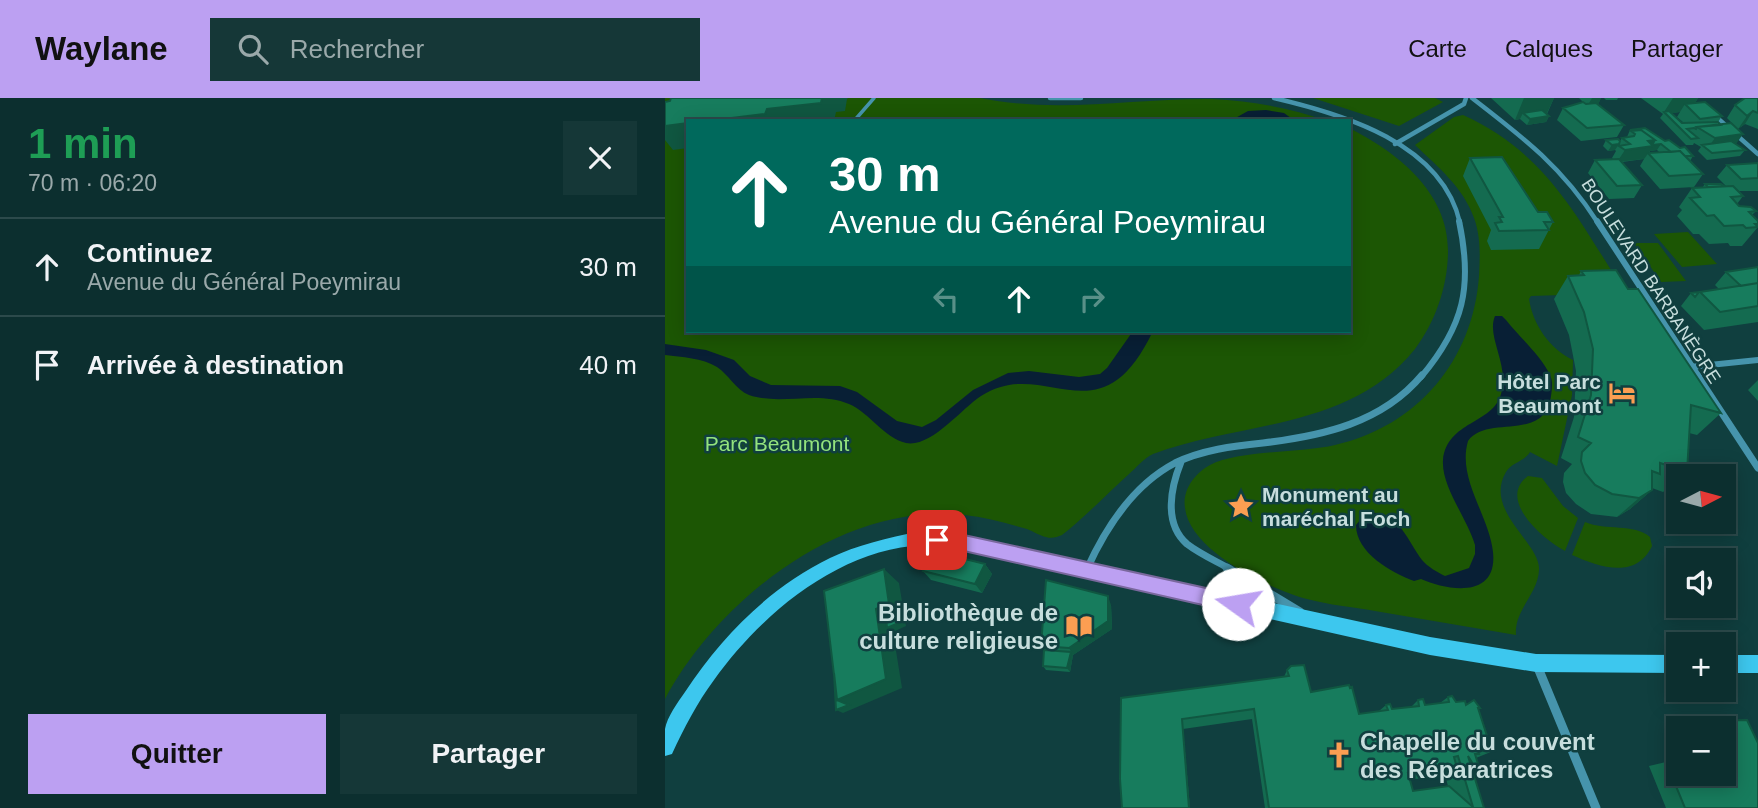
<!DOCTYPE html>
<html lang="fr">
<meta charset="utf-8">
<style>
body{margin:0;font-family:Arial,sans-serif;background:#153737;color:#f1f3f6;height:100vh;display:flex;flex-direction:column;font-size:26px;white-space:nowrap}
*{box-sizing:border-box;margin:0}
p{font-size:23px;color:#9aa9aa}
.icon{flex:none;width:38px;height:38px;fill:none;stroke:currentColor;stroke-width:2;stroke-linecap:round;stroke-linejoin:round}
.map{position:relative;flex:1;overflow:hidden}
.panel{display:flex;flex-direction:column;background:#0c2f2f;width:665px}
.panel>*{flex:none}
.top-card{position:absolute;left:21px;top:21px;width:665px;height:214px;border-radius:0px;box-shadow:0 4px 18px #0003,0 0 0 2px #2c4a4b;background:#00695c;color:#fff;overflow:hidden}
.needle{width:46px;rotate:84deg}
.tools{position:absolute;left:1001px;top:366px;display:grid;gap:14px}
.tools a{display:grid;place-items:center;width:70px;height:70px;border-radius:0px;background:#0c2f2f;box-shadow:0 4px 18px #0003,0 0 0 2px #2c4a4b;font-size:35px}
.pin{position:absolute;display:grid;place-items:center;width:60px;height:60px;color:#fff;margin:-30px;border-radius:14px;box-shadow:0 4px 10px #0006}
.me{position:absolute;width:77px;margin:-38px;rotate:283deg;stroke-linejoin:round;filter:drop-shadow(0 0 5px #0008)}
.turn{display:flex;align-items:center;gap:24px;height:147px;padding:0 28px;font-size:32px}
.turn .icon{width:91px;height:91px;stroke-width:2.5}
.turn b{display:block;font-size:49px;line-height:60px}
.lanes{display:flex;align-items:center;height:66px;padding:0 28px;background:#0003;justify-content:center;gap:35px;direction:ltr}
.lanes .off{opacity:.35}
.round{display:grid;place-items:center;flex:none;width:74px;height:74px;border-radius:0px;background:#153737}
.summary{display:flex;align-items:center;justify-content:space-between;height:119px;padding:0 28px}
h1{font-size:42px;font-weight:700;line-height:52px;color:#1e9e55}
.primary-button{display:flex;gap:14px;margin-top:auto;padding:14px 28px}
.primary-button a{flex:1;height:80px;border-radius:0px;background:#bca0f2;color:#111;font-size:28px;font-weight:700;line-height:80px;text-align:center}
.primary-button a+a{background:#153737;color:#f1f3f6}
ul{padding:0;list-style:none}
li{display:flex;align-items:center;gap:21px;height:98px;padding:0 28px;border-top:2px solid #2c4a4b}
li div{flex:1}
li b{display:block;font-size:26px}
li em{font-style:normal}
header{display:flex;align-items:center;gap:42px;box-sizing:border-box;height:98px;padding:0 35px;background:#bca0f2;color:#111}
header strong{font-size:33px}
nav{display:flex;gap:38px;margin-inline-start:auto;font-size:24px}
.search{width:490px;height:63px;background:#153737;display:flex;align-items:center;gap:18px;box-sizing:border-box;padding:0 24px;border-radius:0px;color:#9aa9aa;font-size:26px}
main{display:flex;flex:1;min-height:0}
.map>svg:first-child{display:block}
</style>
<header>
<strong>Waylane</strong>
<div class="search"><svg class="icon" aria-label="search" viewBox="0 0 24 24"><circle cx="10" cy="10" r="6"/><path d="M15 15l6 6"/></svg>Rechercher</div>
<nav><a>Carte</a><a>Calques</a><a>Partager</a></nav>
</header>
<main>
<section class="panel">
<div class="summary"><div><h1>1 min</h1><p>70 m · 06:20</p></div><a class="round"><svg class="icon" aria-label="close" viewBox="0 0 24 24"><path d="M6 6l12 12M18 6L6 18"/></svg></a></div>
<ul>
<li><svg class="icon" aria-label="ahead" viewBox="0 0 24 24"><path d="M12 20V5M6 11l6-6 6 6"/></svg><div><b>Continuez</b><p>Avenue du Général Poeymirau</p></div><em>30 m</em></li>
<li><svg class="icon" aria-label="arrive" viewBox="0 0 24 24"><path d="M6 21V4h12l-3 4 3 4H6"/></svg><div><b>Arrivée à destination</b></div><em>40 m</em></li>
</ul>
<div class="primary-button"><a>Quitter</a><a>Partager</a></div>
</section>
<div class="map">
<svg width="1093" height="710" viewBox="0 0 1093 710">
<rect width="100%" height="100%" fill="#103f3f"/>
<path fill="#1c5604" d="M0,0H315C392,16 470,0 547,1C588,3 625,10 663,23H23V233H684V30C732,54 783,94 783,152C783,187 771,223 750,251C685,332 577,323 488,356C479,360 471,370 464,376C442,396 420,419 397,437C392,439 387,441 381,439C375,438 368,433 362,431C341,425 320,419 299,417C179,403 54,500 0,601Z
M648,0H770L778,4L734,28Z
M798,17C880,54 911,117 956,188L897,197L866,198L864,201C868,227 885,251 908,262L907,297L892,368L865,354C859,364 847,364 841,374C818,413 876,445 874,472C873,496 849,512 851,537C804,529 757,521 710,513C688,509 664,507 642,501C604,491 525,453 520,410C517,392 530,375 545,367C573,352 637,355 670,347C753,328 808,262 814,178C815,159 816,139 809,120C798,89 773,69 750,47L789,19Z
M1023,134L1052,166L1017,169L989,136Z
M969,145H993L1021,183L996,184Z
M863,378L877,380L898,408L913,420L900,453C879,442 831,402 863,378Z
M920,424C941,433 969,425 985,439L987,448C971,482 934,469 907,457Z"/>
<path fill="#081f35" d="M601,12L619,15L630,23H565L583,13Z
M830,218H837L841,222C855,240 875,256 885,277C888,283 887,291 886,298C880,345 822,316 803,343C792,381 824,417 828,454C833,501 783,493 756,481L749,483C726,474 691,455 691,427L700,416C731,408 742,442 757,462C763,469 772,474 780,478L804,470L810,456V447C802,420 776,388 778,362C782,323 828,326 836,296C845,267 821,239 830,218Z
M468,233H488C434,346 381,256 316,298C296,311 266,350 241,345C219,340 205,315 184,306C152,292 116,308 84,297C71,292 63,276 52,269C37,260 17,259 0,257V246L41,252L69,262L85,278L106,287L175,288L192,294L232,323L257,329L271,322L308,292L343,275L364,273L414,279L435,276L442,270Z"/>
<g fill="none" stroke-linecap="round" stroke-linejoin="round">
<path stroke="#4694ac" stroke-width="3.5" d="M189,23L209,0"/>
<path stroke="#4694ac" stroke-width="4.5" d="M385,0H416
M609,0C678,16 777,45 795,125
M807,0C859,40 897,69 933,125
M1049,17L1093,56
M730,46L799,6L801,0"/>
<path stroke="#4694ac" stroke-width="6" d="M932,123L1034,279
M1025,269L1093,262
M756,279C799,228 808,188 794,123"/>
<path stroke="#4694ac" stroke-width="7" d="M1032,277L1093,370
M516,364C506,389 498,425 522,446C535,456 551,463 565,471
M422,471C441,429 468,387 510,365C537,352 568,348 598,345C657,338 717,325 757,277"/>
<path stroke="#4694ac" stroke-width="9" d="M562,470L635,514
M871,565L931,710"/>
<path fill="#3dc7ee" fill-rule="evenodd" d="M252,434L290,436L765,539L871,556L1013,557V575L871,574L765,557L290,450C279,449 269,447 258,447C174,451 96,516 49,582C32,605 19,630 7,656L0,658C0,650 0,640 0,631C2,619 13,604 20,594C57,538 104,490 165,460C192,447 222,440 252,434Z
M1059,557H1093V575H1059Z"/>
</g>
<path fill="#146b50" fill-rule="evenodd" d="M826,0H889L882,16L884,18L881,24L862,27L855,21L850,22Z
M914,0H936L933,6L959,27L952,39L916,43L892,22L898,10L918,4Z
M939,0H953L952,2H941Z
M976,0H1033L1030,5L1057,18L1053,24L1071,46L1080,52L1075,58L1042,62L1033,53L1036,49L1029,45L1028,47H1021L995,20L998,16ZM1015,14L1012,19L1019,25H1017L1006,15Z
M1078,0H1093V31L1080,26L1073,31L1062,20L1070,7L1079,0Z
M965,32L1000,43L1028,58L1025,63L1038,76L1029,89L995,91L975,68L979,61L957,64L977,87L969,100L944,101L923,75L930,62L948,61L947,60L951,53L950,52L943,53L938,48L941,42L955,43L957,40L962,39ZM992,52L994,54L984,55L985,53Z
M805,60L873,114L888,124L874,151L826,152L822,143L826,132L798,78Z
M1093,65V93H1074L1078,98L1072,106L1074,108L1091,113L1087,117L1093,123V129L1077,148H1065L1063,145L1044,146L1034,136H1028L1012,118L1017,112L1014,109L1027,90H1037L1040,86L1061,88L1052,79L1062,67Z
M1093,169V224L1039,232L1016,208L1026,195L1054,191L1050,187L1061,174Z
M916,173L963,191L1056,315L1032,337L1024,335L1022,374L1017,378H1013V381L998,394L987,390V392L965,411L952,419L926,416L911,406L901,395L898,384L899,375L907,366L896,360L909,319L911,273L904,237L889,201L903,178L914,177Z
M1093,282V303L1083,292Z
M320,466L327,476L317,495L266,482L258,473Z
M446,507L447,531L408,557L405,574L381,572L378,568L379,552L376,548Z
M622,572L646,594L685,590L694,616L714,613L721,607L727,611L746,609L753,602L760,607L775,605L783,599L791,604L815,610L813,611L824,644L828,653L811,660L813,666L806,668L819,710H600L587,621L518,631L525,710H457L456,600L619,579ZM780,677L783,688L748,693L745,681L773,680Z
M1082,622L1093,645V710H1001L984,668L1001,664H1013V676H1059V630H1026L1025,628L1042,623Z"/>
<path fill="#105741" d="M157,0H183L182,1L180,13L171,14L169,23H42Z
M859,0H889L881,17L858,15L855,21L850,22Z
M927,0H936L933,7L922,9Z
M1008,0H1033L1026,12L1020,6L1015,14L1001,16L999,14Z
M1088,13L1080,26L1073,31L1082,18Z
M884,18L881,24L862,27L865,21Z
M23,25V50L8,52L0,42V28Z
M1078,36L1069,49L1042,51L1050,40Z
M990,42L996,46L992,52L985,53L979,61L952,64L960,52L983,43Z
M954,46L950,52L943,53L947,47Z
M987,392L965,411L952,419L974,400Z
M320,466L327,476L317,495L310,486Z
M219,471L234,485L241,528L228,534L237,590L178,615L171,612L172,602L211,511Z
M443,498L446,507L447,531L408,557L404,550Z
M406,554L408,557L405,574L402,570Z
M517,621L518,631L525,710H524Z"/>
<path fill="#177c5d" stroke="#105741" stroke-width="2" fill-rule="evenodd" d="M6,0H157L156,5L102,11L100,16L42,23H23V25L0,28V4L5,3Z
M1080,0H1093V15L1088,13L1082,18L1070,7Z
M918,4L921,6L931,5L959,27L922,30L898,10Z
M1040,4L1057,18L1035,21L1020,6Z
M877,12L884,18L865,21L858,15Z
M1004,13L1017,25L1053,24L1056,27L1032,29L1031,31L1029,30L1022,31L1033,40L1026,41L999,14Z
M1066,25L1078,36L1050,40L1032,29Z
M980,30L1000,43L1004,42L1015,50L1020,49L1028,58H1020L1015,53L1006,54L996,46L987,47L990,42L976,32H965Z
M976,32L990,42L983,43L988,48L960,52L954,48L965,46L957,40L969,38L970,36L966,33Z
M953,41L955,43L954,46L947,47L941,42Z
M1066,43L1080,52L1047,55L1037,47Z
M1015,53L1038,76L1004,78L983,55Z
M837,59L873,114H882L888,124H879L884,132L834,133L830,125L837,124L834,119H838L805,60Z
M954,61L977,87L952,88L930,62Z
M1093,65V80L1076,81L1062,67Z
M1040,86H1056L1059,88L1043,89Z
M1068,88L1078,98L1066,99L1074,108L1086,109L1091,113L1084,114L1093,123V126H1090L1093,129L1081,130L1078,127L1059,128L1049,117L1042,118L1025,100L1035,99L1027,90Z
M1093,169V185L1076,188L1061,174Z
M951,172L963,191H973L1056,315L1026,307L1022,374L995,365V376L987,373V392L974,400L947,396L930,387L920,375L916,363L917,354L926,345L913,339L926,297L928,251L919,214L903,178L919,177L916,173Z
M1093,185V208L1055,214L1035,194Z
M1034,194L1030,199L1026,195Z
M268,453L320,466L310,486L258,473Z
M219,471L224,506L211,511L221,581L172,602L159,493Z
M381,482L443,498V523L404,550L376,548Z
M234,514L236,524L222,530L221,519Z
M379,552L406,554L402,570L378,568Z
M639,567L646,594L684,587L685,590L687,589L694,616L723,612L721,607L725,606L727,611L754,608L753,602L758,601L760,607L784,604L783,599L787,598L791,604L800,603L801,607L809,602L815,610H813L824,644L828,643L829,647L826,649L828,653H823L822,648L818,649L819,653H813L814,656H810L813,666H808L803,658L819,710H604L589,611L517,621L524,710H457L455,681L456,600L624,578L622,572L626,568ZM793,658L808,709L784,688L748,693L743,675L789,673L792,670L789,659Z
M169,575L172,602L184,607L171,612Z
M1082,622L1093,645V710H1020L1001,664H1013V676H1059V662H1060L1059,659V630H1046L1042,623Z"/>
<path fill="#bca0f2" stroke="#7a689d" stroke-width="2" d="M272,434L290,435L573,497L579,500L582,506L579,513L573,515L290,451L265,447L263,442L265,436Z"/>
<defs>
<g id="hotel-bare" transform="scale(2.1)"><path d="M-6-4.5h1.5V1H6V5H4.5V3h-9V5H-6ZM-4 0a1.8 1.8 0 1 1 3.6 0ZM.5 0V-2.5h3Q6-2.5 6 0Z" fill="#fc9e52" stroke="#103f3f" stroke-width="2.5" paint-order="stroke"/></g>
<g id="sight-bare" transform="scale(2.1)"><path d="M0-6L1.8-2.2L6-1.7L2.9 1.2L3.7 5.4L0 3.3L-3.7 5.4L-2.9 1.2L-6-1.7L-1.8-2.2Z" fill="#fc9e52" stroke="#103f3f" stroke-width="2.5" paint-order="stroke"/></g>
<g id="library-bare" transform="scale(2.1)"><path d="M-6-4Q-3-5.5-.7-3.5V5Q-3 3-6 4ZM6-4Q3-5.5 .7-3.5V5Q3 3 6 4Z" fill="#fc9e52" stroke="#103f3f" stroke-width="2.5" paint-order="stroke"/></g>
<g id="church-bare" transform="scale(2.1)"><path d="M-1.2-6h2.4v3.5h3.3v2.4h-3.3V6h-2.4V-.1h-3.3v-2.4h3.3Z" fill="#fc9e52" stroke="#103f3f" stroke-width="2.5" paint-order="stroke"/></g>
</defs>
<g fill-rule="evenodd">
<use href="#hotel-bare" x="957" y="295"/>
<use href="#sight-bare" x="576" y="408"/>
<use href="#library-bare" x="414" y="528"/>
<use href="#church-bare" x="674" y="657"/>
</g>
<g text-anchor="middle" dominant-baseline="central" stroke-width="5" stroke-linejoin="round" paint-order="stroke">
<g font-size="18" fill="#c7dedd" stroke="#103f3f">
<text transform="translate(986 183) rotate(57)">BOULEVARD BARBANÈGRE</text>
</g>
<g font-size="21" font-weight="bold" fill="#c7dedd" stroke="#103f3f" text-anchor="end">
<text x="936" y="283">Hôtel Parc<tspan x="936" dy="24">Beaumont</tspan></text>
<text x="597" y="396" text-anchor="start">Monument au<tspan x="597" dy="24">maréchal Foch</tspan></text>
</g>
<g font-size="21" fill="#93e37d" stroke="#103f3f">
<text x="112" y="345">Parc Beaumont</text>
</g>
<g font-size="24" font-weight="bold" fill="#c7dedd" stroke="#103f3f" text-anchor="end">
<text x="393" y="514">Bibliothèque de<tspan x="393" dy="28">culture religieuse</tspan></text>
<text x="695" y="643" text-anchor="start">Chapelle du couvent<tspan x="695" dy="28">des Réparatrices</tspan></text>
</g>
</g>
</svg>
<div class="tools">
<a><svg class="needle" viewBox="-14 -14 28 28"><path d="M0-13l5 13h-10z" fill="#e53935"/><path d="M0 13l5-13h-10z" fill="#9aa9aa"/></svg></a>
<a><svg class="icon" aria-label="sound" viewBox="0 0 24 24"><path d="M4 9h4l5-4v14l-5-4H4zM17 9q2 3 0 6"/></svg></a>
<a>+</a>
<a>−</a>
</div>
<div class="pin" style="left:272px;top:442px;background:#d93025"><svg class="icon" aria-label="arrive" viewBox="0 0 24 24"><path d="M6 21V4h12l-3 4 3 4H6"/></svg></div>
<svg class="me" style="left:573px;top:506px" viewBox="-20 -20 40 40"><circle r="19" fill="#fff"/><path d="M0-13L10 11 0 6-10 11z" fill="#bca0f2"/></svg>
<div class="top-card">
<div class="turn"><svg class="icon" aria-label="ahead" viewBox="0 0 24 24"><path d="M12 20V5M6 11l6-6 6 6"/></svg><div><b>30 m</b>Avenue du Général Poeymirau</div></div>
<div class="lanes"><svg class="icon off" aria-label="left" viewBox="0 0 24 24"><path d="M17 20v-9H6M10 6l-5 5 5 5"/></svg><svg class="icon" aria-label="ahead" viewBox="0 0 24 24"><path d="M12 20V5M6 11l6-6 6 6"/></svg><svg class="icon off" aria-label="right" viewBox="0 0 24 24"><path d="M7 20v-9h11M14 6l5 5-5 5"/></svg></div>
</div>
</div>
</main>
